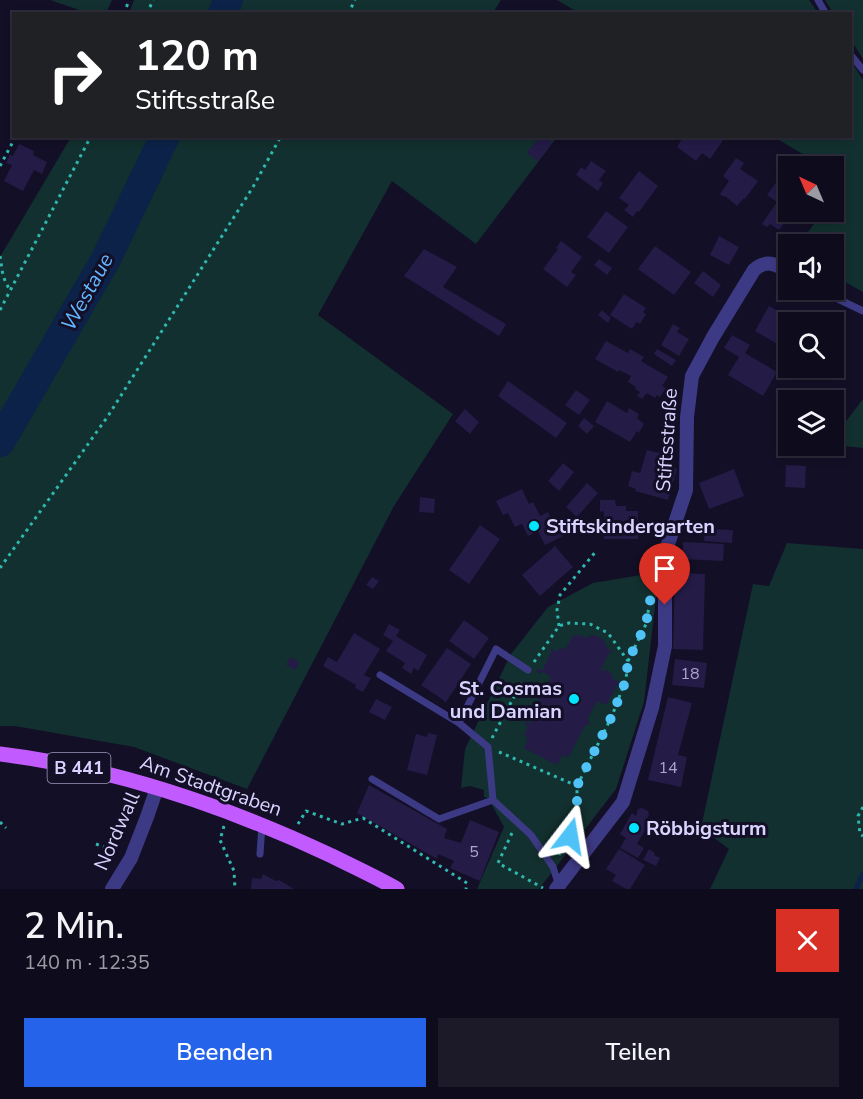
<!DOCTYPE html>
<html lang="de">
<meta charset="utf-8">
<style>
body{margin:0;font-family:"Nunito Sans",sans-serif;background:#1c1929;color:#f1f3f6;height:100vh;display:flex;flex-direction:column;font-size:22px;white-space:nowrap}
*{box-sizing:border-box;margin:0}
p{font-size:20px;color:#9b9ba3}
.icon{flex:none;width:33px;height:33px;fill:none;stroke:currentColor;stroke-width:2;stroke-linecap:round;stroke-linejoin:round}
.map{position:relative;height:889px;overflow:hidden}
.details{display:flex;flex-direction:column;background:#0e0b1c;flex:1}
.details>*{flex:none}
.guide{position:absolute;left:12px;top:12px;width:840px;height:126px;border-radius:0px;box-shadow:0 3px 9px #0003,0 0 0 2px #2e2b3b;background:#202124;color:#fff;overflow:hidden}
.needle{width:39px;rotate:316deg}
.controls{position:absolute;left:778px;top:156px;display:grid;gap:12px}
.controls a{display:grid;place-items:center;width:66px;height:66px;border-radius:0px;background:#0e0b1c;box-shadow:0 3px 9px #0003,0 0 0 2px #2e2b3b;font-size:30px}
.pin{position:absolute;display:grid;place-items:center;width:51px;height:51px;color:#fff;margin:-62px -26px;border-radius:50% 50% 50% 0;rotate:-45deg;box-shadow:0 0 6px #0007}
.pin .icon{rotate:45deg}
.me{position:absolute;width:66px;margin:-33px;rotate:14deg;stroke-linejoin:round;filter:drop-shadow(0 0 4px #0008)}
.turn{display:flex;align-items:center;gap:21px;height:126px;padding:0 24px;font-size:27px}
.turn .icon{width:78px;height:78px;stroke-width:2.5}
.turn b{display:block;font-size:42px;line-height:51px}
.round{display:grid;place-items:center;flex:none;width:63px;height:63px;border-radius:0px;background:#1c1929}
.headline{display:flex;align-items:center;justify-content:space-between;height:102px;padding:0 24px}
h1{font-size:36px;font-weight:600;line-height:45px}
.primary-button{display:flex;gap:12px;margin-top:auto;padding:12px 24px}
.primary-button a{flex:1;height:69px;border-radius:0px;background:#2563eb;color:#fff;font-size:24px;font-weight:600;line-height:69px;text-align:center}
.primary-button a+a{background:#1c1929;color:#f1f3f6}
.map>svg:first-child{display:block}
</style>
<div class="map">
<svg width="863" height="889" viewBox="0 0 863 889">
<rect width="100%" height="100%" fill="#130f26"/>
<path fill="#12302f" d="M50,0H112L106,13H88Z
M134,0H501L492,14L129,13Z
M557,0H809L818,13H579Z
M825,0H863V59L851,40L850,14L833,13Z
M851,61L863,80V292L834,276V244H799L823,212H834V197L846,181L834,174V166H823L774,137L850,136Z
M71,137H557L476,244L392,181L318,315L453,414L394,506L247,789L134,747L15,726H0V257Z
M863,399V448L834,445V437Z
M787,543L863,549V889H710L729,849L701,828L753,584L769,586Z
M659,572L644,702L616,789L539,889H477L504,827L488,798L484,797V790L470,786L461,788L465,749L511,654L548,607L593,583Z"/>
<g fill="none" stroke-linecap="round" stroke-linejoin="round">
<path stroke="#0c2248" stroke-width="5" d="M856,889L863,874"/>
<path stroke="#0c2248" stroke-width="30" d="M223,14L228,0
M0,442L106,259L165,136"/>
</g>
<path fill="#241b47" d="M540,136H544L552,143L538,161L527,153Z
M684,136H721L724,139L710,159L702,153L696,161L677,147Z
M19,144L34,151L33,155L47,162L42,174L34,170L23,191L4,181L12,165L6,163L10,155L13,156Z
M736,158L744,163L740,169L758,181L745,199L744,198L737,206L725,196L724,197L720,194L729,181L723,176Z
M591,161L606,171L599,180L603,183L598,191L576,175L581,167L585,170Z
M639,171L658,186L639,212L637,211L633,217L624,210L629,205L619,198Z
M781,176L788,182L786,183L789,186V212H798L795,216L792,213L779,230L770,224L767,227L762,224L777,202L767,195Z
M606,211L628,227L609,253L587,237Z
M719,236L739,247L729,265L710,255Z
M561,241L582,257L571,272L576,275L567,287L543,269L558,249L556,248Z
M655,246L691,272L674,295L638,269Z
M424,249L457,267L443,287L506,324L499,336L404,276Z
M599,259L612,268L607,275L594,265Z
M703,271L721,285L713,297L694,283Z
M624,294L646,308L643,312L646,314L640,324L637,322L632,329L610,315Z
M769,306L798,322H789V339L784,348L755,331Z
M602,310L611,318L608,323L598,315Z
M673,324L680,328L677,332L689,339L679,356L661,345Z
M732,335L750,345L745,353L777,372L763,396L728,375L739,357L724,348Z
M606,341L628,353L630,349L644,357L641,361L668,377L662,386L666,388L660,397L657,395L655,398L647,393L642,399L637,396L640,392L635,389L636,387L628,382L631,376L619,370L618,372L595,359Z
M657,349L676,360L672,366L654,354Z
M508,381L567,423L556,438L498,396Z
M576,390L590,400L579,415L565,405Z
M607,401L627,413L629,408L639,414L637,418L644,424L639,433L637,431L630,442L595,422Z
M465,409L479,422L470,434L455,421Z
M584,418L594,426L587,434L578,426Z
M647,450L674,457L671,467L677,469L668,500L635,491L636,489L628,486L632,471L640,473Z
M563,463L574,472L559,491L548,481Z
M786,465L806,466L805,488L785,487Z
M734,469L744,496L709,509L699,483Z
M587,483L598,493L577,517L566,507Z
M522,489L529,504L533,502L540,516L548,512L554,525L561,521L567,534L545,545L538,531L528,536L522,524L515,527L508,513L503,515L496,501Z
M420,497L435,499L434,513L419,512Z
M600,500H615L616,506H626V511H638V539H604V511L600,512Z
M480,525L500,539L469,584L449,570Z
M705,529L733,530L732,543L704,541Z
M683,542L724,544L723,561L683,559Z
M555,546L573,567L540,596L522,575Z
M675,573L705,574L703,650L673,649Z
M372,577L379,581L373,589L366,585Z
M464,620L489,638L474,659L449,641Z
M389,624L400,630L396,636L427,655L418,671L414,668L411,674L402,668L405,663L386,651L393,641L383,635Z
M354,633L380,649L364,675L371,678L363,692L355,688L356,685L323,666L328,657L337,662Z
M580,635L586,638L593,635L599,637L604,641L608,650L611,649L612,652L609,653L599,673L603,670H608L612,674V678L619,682L606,705L597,701L587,720L590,722L589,725L586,724L568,758L562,755L557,765L524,748L528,738L524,735L528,726L525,724L526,721L530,723L535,711L531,710L532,707L536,709L540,700L537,698L538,696L541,698L546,688L543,687L544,684L547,685L551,677L543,672L539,674L536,670L537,668L542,671L552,651L550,648L557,651L560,648H562L565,650L573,636Z
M447,648L471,664L446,702L421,685Z
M290,657L299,662L296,670L286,665Z
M675,659L707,663L704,688L672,685Z
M668,697L692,703L678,755L687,757L681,787L648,780Z
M376,699L392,707L385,720L369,712Z
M428,733L437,735L427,775L407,770L416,734L427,737Z
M369,785L447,829L444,838L461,843L470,820L499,832L480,881L450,868L454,861L438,854L437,859L357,813Z
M642,808L648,811L649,815L645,821L649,823L637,844L644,848L638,858L620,848L626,838L620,834L632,813L636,816L638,809Z
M619,849L645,865L630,889H626L612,881L616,875L606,869Z
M649,849L655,853L654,855L660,858L656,866L643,860Z
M263,874L276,881L279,880L294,889H251L252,878L261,879Z"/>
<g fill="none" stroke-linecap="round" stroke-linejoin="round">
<path stroke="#2fb8b0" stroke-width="3" stroke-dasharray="3 4.5" stroke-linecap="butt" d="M124,14L129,0
M147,14L153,0
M348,14L355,0
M0,166L16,136
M0,256L3,276L10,291
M0,310L91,136
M0,568L108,416L253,187L281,136
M559,626L557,610L560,595L597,550
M628,661L646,624L649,607
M534,662L559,626L569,623L590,624L608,633L628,661L626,679L612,716L577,786V813L570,836L559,855
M492,738L523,680
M499,752L577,786
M863,807L858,816L860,834L863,836
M0,822L6,828
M298,824L306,811L342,824L363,818L467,883L466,889
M224,826L220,840L234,871L235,889
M512,833L498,863L543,888
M96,844L117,852"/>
<path stroke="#3d3a85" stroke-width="7" d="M818,0L826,14
M850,54L863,70
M819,290L863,311
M380,675L459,723L488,747L493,800
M459,723L496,649L528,670
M372,779L439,819L493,800L531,835L553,867L559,886
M260,854L262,825"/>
<path stroke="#3d3a85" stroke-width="14" d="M112,889L131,858L147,817L157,788
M556,889L623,802L652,708L665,646V564L668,544L686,490L687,417L692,376L713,337L754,270C766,259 775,264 788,271"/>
<path stroke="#c25bff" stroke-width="15" d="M0,754C114,768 228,807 332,856C354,867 376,877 397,889"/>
</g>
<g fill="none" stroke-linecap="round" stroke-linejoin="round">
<path stroke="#4fc3f7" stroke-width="10" stroke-dasharray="0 18" d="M570,836L577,813V786L612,716L626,680L628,661L646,624L652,590L665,564V605"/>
</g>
<g fill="#00e5ff" stroke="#130f26" stroke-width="2">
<circle cx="534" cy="526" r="6"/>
<circle cx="574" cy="699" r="6"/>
<circle cx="634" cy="828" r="6"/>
</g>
<g text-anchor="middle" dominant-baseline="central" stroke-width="6" stroke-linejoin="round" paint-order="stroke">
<g font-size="16" fill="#aca6d1">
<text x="690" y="674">18</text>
<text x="668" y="768">14</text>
<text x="474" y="852">5</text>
</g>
<rect fill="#130f26" stroke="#9e99be" stroke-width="1.5" x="47.5" y="753" width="63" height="30" rx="4.5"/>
<g font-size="18" font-weight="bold" fill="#d9d4ff">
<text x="79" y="768">B 441</text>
</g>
<g font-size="20" fill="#d9d4ff" stroke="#130f26">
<text transform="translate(667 440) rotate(-86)">Stiftsstraße</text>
<text transform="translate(211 786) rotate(19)">Am Stadtgraben</text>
<text transform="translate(117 831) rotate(-66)">Nordwall</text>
</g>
<g font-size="20" font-weight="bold" fill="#d9d4ff" stroke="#130f26" text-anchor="start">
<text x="546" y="526">Stiftskindergarten</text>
<text x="562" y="688" text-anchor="end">St. Cosmas<tspan x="562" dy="23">und Damian</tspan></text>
<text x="646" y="828">Röbbigsturm</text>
</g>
<g font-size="21" font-style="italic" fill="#62b6ff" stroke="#130f26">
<text transform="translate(87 292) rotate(-61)">Westaue</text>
</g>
</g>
</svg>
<div class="controls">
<a><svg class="needle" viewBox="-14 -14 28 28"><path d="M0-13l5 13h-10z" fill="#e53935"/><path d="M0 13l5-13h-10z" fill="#9b9ba3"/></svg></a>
<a><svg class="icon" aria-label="sound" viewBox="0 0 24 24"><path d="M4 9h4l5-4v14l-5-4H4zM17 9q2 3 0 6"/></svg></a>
<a><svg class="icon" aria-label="search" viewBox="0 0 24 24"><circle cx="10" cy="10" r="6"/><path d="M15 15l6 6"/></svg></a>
<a><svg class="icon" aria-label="layers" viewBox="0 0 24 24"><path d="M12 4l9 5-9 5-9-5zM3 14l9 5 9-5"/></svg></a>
</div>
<div class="pin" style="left:665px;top:605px;background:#d93025"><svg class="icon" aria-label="arrive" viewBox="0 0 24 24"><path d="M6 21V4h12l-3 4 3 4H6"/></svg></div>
<svg class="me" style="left:570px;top:836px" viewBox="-20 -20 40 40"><path d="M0-17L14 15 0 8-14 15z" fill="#4fc3f7" stroke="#fff" stroke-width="4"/></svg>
<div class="guide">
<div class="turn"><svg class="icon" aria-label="right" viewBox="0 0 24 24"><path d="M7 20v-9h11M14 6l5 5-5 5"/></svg><div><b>120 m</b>Stiftsstraße</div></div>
</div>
</div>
<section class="details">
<div class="headline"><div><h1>2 Min.</h1><p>140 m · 12:35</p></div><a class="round" style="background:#d93025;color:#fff"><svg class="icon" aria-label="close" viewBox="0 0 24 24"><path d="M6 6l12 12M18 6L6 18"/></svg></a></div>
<div class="primary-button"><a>Beenden</a><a>Teilen</a></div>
</section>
